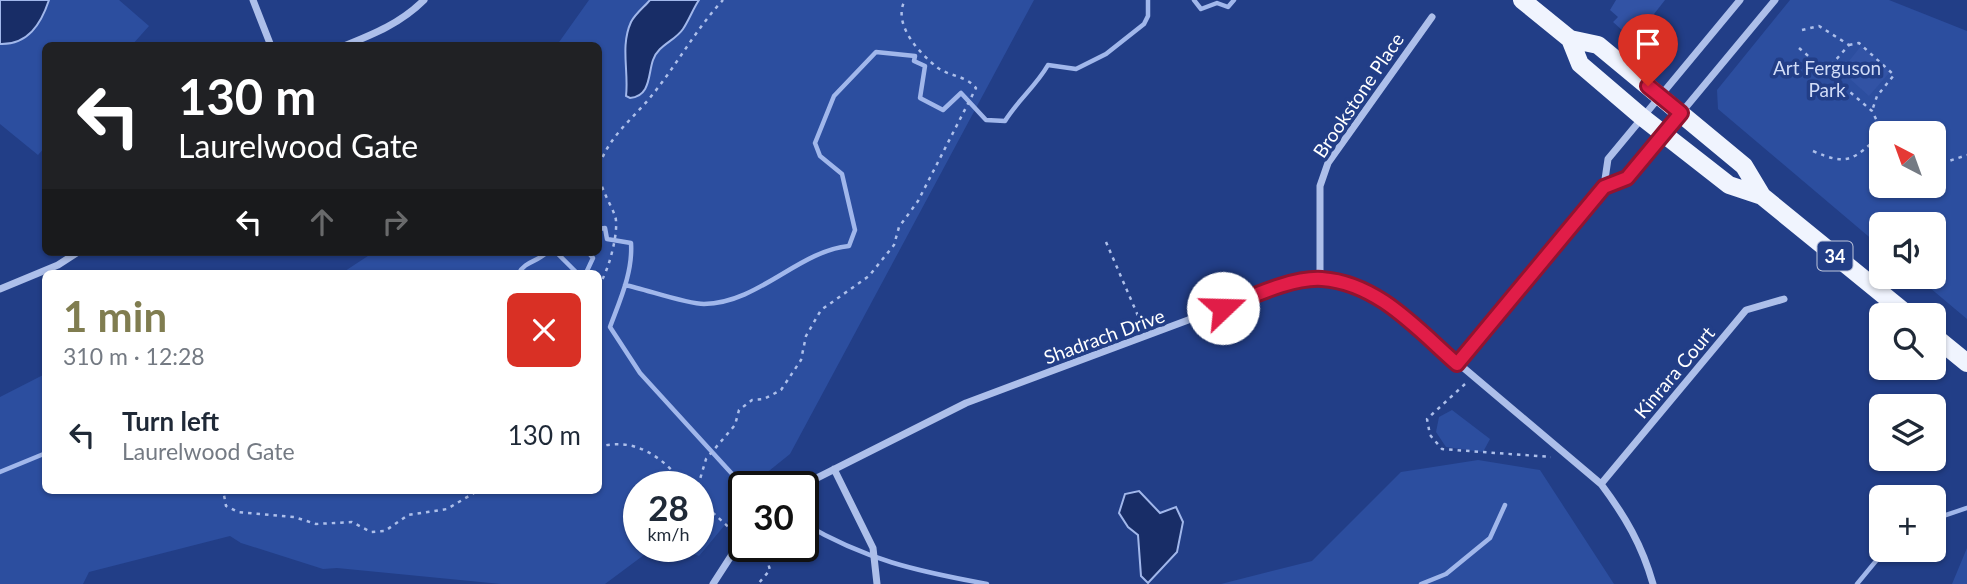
<!DOCTYPE html>
<meta charset="utf-8">
<style>
body{margin:0;font-family:Lato,sans-serif;background:#f2f2f3;color:#1f2937;height:100vh;display:flex;flex-direction:column;font-size:26px;white-space:nowrap}
*{box-sizing:border-box;margin:0}
p{font-size:23px;color:#747a83}
.icon{flex:none;width:38px;height:38px;fill:none;stroke:currentColor;stroke-width:2;stroke-linecap:round;stroke-linejoin:round}
.map{position:relative;flex:1;overflow:hidden}
.drawer{position:absolute;left:42px;top:270px;width:560px;height:224px;display:flex;flex-direction:column;background:#fff;border-radius:10px;box-shadow:0 2px 5px #0004}
.drawer>*{flex:none}
.hud{position:absolute;left:42px;top:42px;width:560px;height:214px;border-radius:10px;box-shadow:0 2px 5px #0004;background:#202124;color:#fff;overflow:hidden}
.needle{width:46px;rotate:319deg}
.buttons{position:absolute;left:1869px;top:121px;display:grid;gap:14px}
.buttons a{display:grid;place-items:center;width:77px;height:77px;border-radius:10px;background:#fff;box-shadow:0 2px 5px #0004;font-size:35px}
.speed{position:absolute;left:623px;top:471px;display:flex;gap:14px;font-size:35px;font-weight:700;text-align:center}
.speed>*{display:grid;place-content:center;width:91px;height:91px;border-radius:50%;background:#fff;box-shadow:0 2px 5px #0004;line-height:1}
.speed small{font-size:18px;font-weight:400}
.speed .limit{border:4px solid #111;border-radius:10px;background:#fff;color:#111}
.pin{position:absolute;display:grid;place-items:center;width:60px;height:60px;color:#fff;margin:-72px -30px;border-radius:50% 50% 50% 0;rotate:-45deg;box-shadow:0 0 7px #0007}
.pin .icon{rotate:45deg}
.me{position:absolute;width:77px;margin:-38px;rotate:69deg;stroke-linejoin:round;filter:drop-shadow(0 0 5px #0008)}
.turn{display:flex;align-items:center;gap:24px;height:147px;padding:0 21px;font-size:32px}
.turn .icon{width:91px;height:91px;stroke-width:2.5}
.turn b{display:block;font-size:49px;line-height:60px}
.lanes{display:flex;align-items:center;height:66px;padding:0 21px;background:#0003;justify-content:center;gap:35px;direction:ltr}
.lanes .off{opacity:.35}
.round{display:grid;place-items:center;flex:none;width:74px;height:74px;border-radius:10px;background:#f2f2f3}
.summary{display:flex;align-items:center;justify-content:space-between;height:119px;padding:0 21px}
h1{font-size:42px;font-weight:700;line-height:52px;color:#807d50}
ul{padding:0;list-style:none}
li{display:flex;align-items:center;gap:21px;height:91px;padding:0 21px}
li div{flex:1}
li b{display:block;font-size:26px}
li em{font-style:normal}
.map>svg:first-child{display:block}
</style>
<div class="map">
<svg width="1967" height="584" viewBox="0 0 1967 584">
<rect width="100%" height="100%" fill="#223e87"/>
<path fill="#2c4e9f" fill-rule="evenodd" d="M0,0H119L149,26L132,45L46,46L45,147L38,155L0,124Z
M589,0H1034L790,454L759,479L762,482L758,486H744V502L699,556L672,546H698V486H639V546H656L605,584H501L337,568L323,569L241,543L230,536L89,572L83,584H0V397L45,374L46,490H598V273H342L374,252H598V46L557,45Z
M1790,0H1889L1967,31V319L1917,277L1934,276V224H1881V247L1718,109L1717,90ZM1881,133H1934V186H1881Z
M1452,410L1490,439L1483,452L1446,447L1436,432L1439,417Z
M1478,460L1540,470L1614,584H1221L1312,561L1401,472Z
M1967,548V584H1952Z"/>
<path fill="#182d67" stroke="#a1b7eb" stroke-width="2" d="M0,0H49C41,24 28,45 0,44Z
M650,0H699C693,9 689,20 683,29C675,41 658,45 653,60C648,74 651,96 630,98L626,96C629,72 620,46 631,22C635,14 644,7 650,0Z
M1139,491L1160,513L1176,507L1183,522L1177,552L1148,583L1141,576L1138,535L1128,527L1119,513L1125,494Z"/>
<g fill="none" stroke-linecap="round" stroke-linejoin="round">
<path stroke="#a1b7eb" stroke-width="4.5" d="M1194,0L1201,9L1217,3L1228,7L1234,0
M598,229L605,228L607,239L631,243C633,272 620,300 610,327L640,373L744,487
M556,252L577,273
M519,273C525,261 538,262 547,252
M586,273L593,258L588,252
M625,285C645,289 686,304 704,304C759,303 798,251 849,246L855,230L842,174L820,156L815,143L834,96L876,52L915,56L914,61L925,66L920,98L943,110L961,93L986,120L1005,121C1018,100 1036,86 1048,65L1076,69L1106,54L1144,24L1148,16V0
M0,472L46,453
M1934,519L1967,508
M803,523C866,560 916,571 987,584
M1421,584L1446,574L1490,538L1505,505
M1857,584L1885,550"/>
</g>
<path fill="#3253a5" d="M1616,0H1665L1640,32L1630,24L1623,31L1613,22L1618,17L1610,10Z
M1861,46L1890,72L1869,96L1841,71Z"/>
<g fill="none" stroke-linecap="round" stroke-linejoin="round">
<path stroke="#adbfea" stroke-width="2.5" stroke-dasharray="3.5 5" stroke-linecap="butt" d="M1802,30L1819,26L1849,45L1825,72
M1849,45L1859,43L1894,75L1877,96L1872,111
M1799,48L1872,111L1883,133
M1813,151C1849,167 1853,159 1881,135
M1934,157L1949,161L1967,155
M1106,242L1142,325
M598,286C608,275 620,229 615,216C609,199 594,181 601,161C612,133 636,116 653,94C678,63 696,29 723,0
M1465,384L1427,419L1430,435L1442,449L1551,457
M598,447C637,436 664,459 686,486
M698,486L706,459L735,425L739,410L752,400L764,399L781,390L801,360L806,336L821,310L869,276L894,245L899,227L918,201L976,88C965,75 951,77 938,68C919,53 892,24 905,0
M230,490L224,495L226,506L238,512L294,517L316,524L352,522L371,532L385,531L408,515L447,509L479,490
M336,490H342
M698,493L699,500L735,533
M754,546L766,556L770,570L758,584"/>
<path stroke="#adbfea" stroke-width="7" d="M253,0L271,46
M344,46C374,34 401,23 424,0
M1604,186L1608,159L1740,0
M1320,279V186L1328,163L1432,17
M0,289L58,265L78,252
M1457,364L1604,186L1627,178L1775,0
M834,469L873,548L877,584
M1601,484L1746,310L1784,299
M801,486L966,403L1274,288C1322,278 1345,276 1388,304L1601,484C1625,516 1642,545 1653,584
M713,584L744,536"/>
<path stroke="#f0f4fe" stroke-width="18" d="M1522,0L1570,39L1598,45L1744,166L1762,196L1908,315
M1570,39L1580,64L1642,117L1729,185L1762,196
M1934,336L1967,363"/>
</g>
<g fill="none" stroke-linecap="round" stroke-linejoin="round">
<g stroke="#92132f" stroke-width="18">
<path id="route" d="M1223,308C1251,297 1292,277 1322,279C1378,283 1417,329 1457,364L1604,187L1627,178L1681,113L1648,86"/>
</g>
<use href="#route" stroke="#e11d48" stroke-width="12"/>
</g>
<g text-anchor="middle" dominant-baseline="central" stroke-width="7" stroke-linejoin="round" paint-order="stroke">
<rect fill="#223e87" stroke="#bdc5db" stroke-width="2" x="1817.5" y="241.5" width="35" height="29" rx="5"/>
<g font-size="18" font-weight="bold" fill="#fff">
<text x="1835" y="256">34</text>
</g>
<g font-size="19" fill="#d1dcf7" stroke="#223e87">
<text x="1827" y="67">Art Ferguson<tspan x="1827" dy="22">Park</tspan></text>
</g>
<g font-size="19" fill="#fff" stroke="#223e87">
<text transform="translate(1358 95) rotate(-56)">Brookstone Place</text>
<text transform="translate(1104 336) rotate(-20)">Shadrach Drive</text>
<text transform="translate(1674 372) rotate(-50)">Kinrara Court</text>
</g>
</g>
</svg>
<div class="buttons">
<a><svg class="needle" viewBox="-14 -14 28 28"><path d="M0-13l5 13h-10z" fill="#e53935"/><path d="M0 13l5-13h-10z" fill="#747a83"/></svg></a>
<a><svg class="icon" aria-label="sound" viewBox="0 0 24 24"><path d="M4 9h4l5-4v14l-5-4H4zM17 9q2 3 0 6"/></svg></a>
<a><svg class="icon" aria-label="search" viewBox="0 0 24 24"><circle cx="10" cy="10" r="6"/><path d="M15 15l6 6"/></svg></a>
<a><svg class="icon" aria-label="layers" viewBox="0 0 24 24"><path d="M12 4l9 5-9 5-9-5zM3 14l9 5 9-5"/></svg></a>
<a>+</a>
</div>
<div class="speed"><div>28<small>km/h</small></div><div class="limit">30</div></div>
<div class="pin" style="left:1648px;top:86px;background:#d93025"><svg class="icon" aria-label="arrive" viewBox="0 0 24 24"><path d="M6 21V4h12l-3 4 3 4H6"/></svg></div>
<svg class="me" style="left:1223px;top:308px" viewBox="-20 -20 40 40"><circle r="19" fill="#fff"/><path d="M0-13L10 11 0 6-10 11z" fill="#e11d48"/></svg>
<div class="hud">
<div class="turn"><svg class="icon" aria-label="left" viewBox="0 0 24 24"><path d="M17 20v-9H6M10 6l-5 5 5 5"/></svg><div><b>130 m</b>Laurelwood Gate</div></div>
<div class="lanes"><svg class="icon" aria-label="left" viewBox="0 0 24 24"><path d="M17 20v-9H6M10 6l-5 5 5 5"/></svg><svg class="icon off" aria-label="ahead" viewBox="0 0 24 24"><path d="M12 20V5M6 11l6-6 6 6"/></svg><svg class="icon off" aria-label="right" viewBox="0 0 24 24"><path d="M7 20v-9h11M14 6l5 5-5 5"/></svg></div>
</div>
<section class="drawer">
<div class="summary"><div><h1>1 min</h1><p>310 m · 12:28</p></div><a class="round" style="background:#d93025;color:#fff"><svg class="icon" aria-label="close" viewBox="0 0 24 24"><path d="M6 6l12 12M18 6L6 18"/></svg></a></div>
<ul>
<li><svg class="icon" aria-label="left" viewBox="0 0 24 24"><path d="M17 20v-9H6M10 6l-5 5 5 5"/></svg><div><b>Turn left</b><p>Laurelwood Gate</p></div><em>130 m</em></li>
</ul>
</section>
</div>
